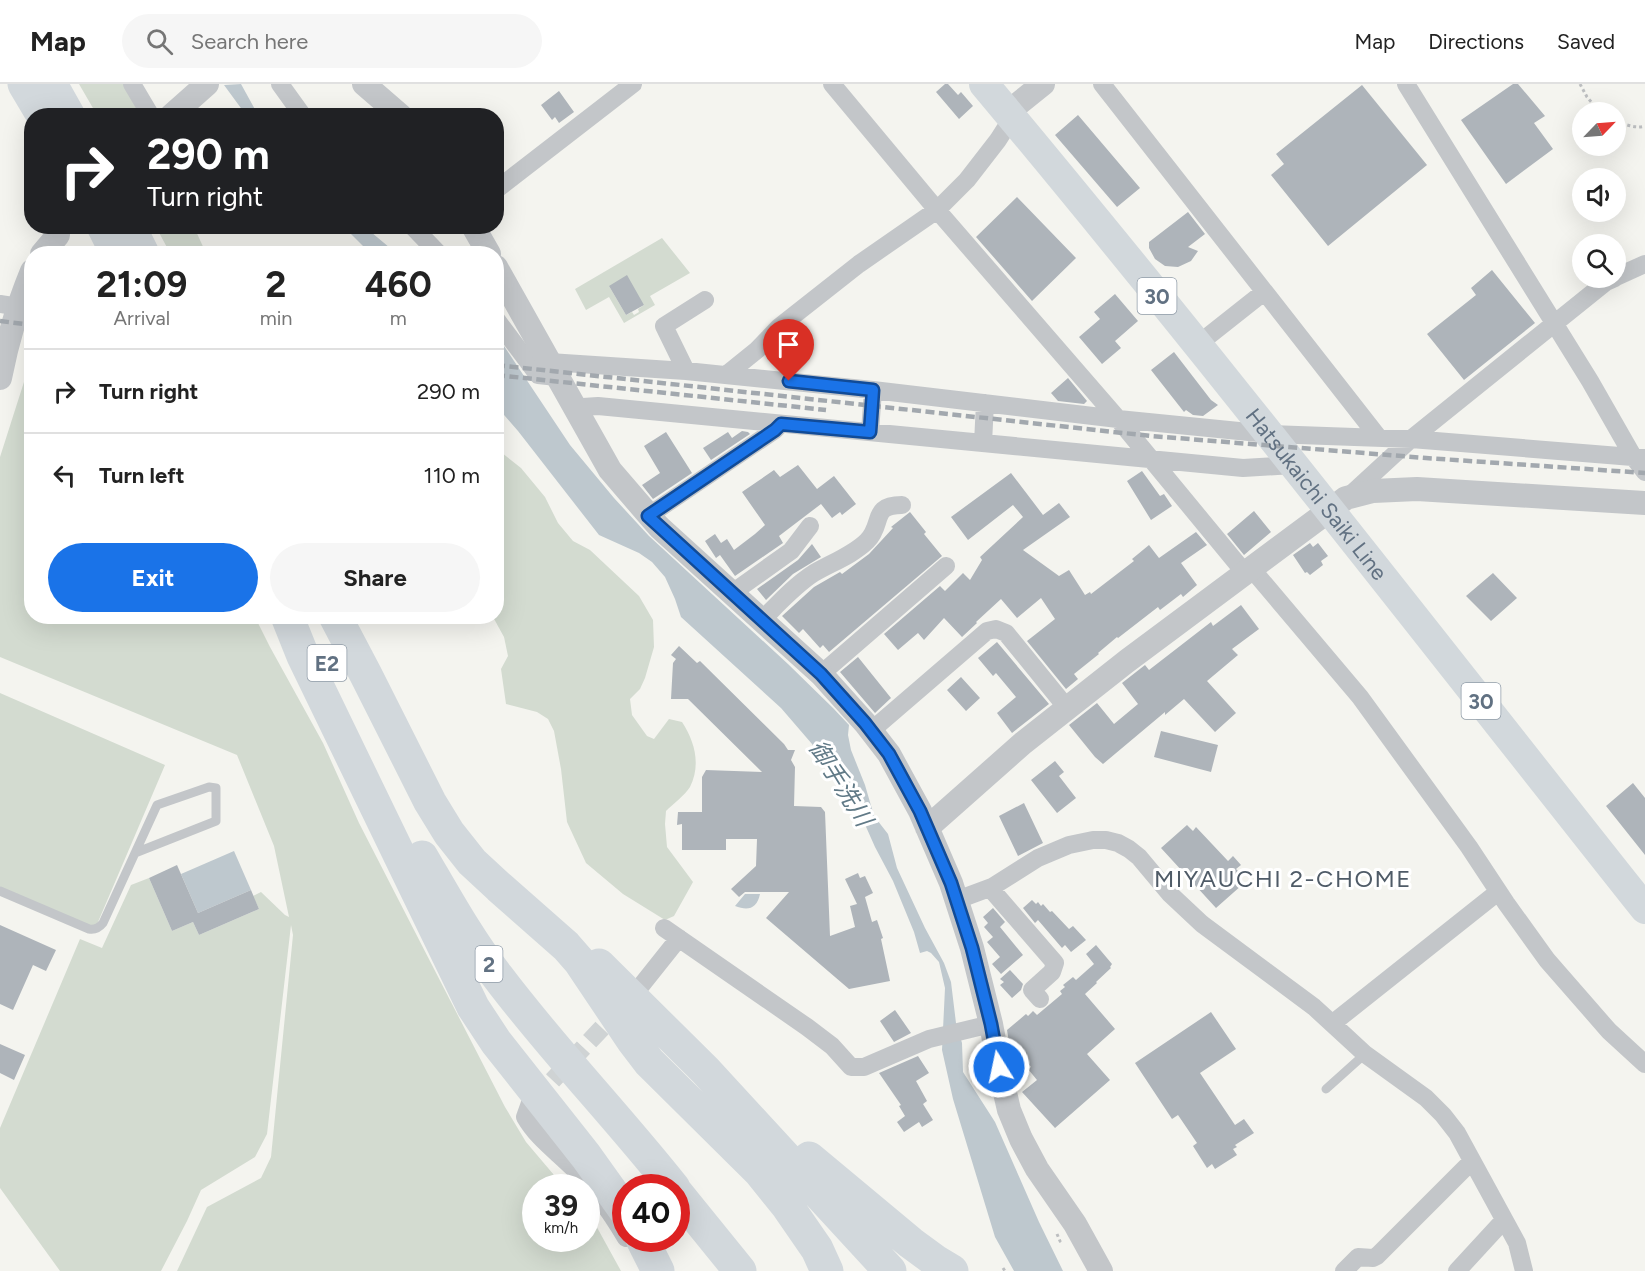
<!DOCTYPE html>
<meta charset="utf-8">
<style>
body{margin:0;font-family:Figtree,"Noto Sans JP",sans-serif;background:#f6f6f6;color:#222;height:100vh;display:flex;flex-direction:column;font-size:22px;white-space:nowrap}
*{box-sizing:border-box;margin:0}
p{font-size:20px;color:#767676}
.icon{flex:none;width:33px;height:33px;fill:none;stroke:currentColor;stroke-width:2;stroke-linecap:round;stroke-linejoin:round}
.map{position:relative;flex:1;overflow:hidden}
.drawer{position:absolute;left:24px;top:162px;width:480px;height:378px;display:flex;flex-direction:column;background:#fff;border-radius:24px;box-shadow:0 6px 24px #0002}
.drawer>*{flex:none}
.top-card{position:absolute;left:24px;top:24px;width:480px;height:126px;border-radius:24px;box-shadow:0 6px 24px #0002;background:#202124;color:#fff;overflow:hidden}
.needle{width:39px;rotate:65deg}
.tools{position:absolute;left:1572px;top:18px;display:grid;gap:12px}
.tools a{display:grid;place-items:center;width:54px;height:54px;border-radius:50%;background:#fff;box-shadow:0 6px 24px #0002;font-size:30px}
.speed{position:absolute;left:522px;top:1090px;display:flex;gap:12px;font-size:30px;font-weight:700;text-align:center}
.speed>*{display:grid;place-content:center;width:78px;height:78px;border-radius:50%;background:#fff;box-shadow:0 6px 24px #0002;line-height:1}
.speed small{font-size:15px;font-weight:400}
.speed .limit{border:9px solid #d22;background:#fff;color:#111}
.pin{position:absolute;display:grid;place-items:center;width:51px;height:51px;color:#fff;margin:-62px -26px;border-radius:50% 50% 50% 0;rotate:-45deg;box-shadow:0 0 6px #0007}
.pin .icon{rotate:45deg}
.me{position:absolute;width:66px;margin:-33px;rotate:350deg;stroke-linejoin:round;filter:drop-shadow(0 0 4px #0008)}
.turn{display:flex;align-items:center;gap:21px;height:126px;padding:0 24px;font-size:27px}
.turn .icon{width:78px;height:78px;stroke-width:2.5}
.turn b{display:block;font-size:42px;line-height:51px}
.eta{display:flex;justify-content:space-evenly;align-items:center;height:102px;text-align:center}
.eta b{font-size:36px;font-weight:700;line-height:42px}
.action{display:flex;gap:12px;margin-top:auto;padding:12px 24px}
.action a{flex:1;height:69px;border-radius:36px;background:#1a73e8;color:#fff;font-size:24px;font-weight:700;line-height:69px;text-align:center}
.action a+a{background:#f6f6f6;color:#222}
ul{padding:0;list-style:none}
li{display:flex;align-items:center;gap:18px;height:84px;padding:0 24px;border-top:2px solid #e0e0e0}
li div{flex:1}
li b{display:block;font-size:22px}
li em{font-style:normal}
header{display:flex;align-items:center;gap:36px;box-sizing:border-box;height:84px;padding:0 30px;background:#fff;border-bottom:2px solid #e0e0e0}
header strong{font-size:28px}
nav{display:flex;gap:33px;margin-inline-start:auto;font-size:21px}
.search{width:420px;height:54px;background:#f6f6f6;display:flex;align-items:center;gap:15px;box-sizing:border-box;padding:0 21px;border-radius:33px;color:#767676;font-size:22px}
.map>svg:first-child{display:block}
</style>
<header>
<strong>Map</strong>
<div class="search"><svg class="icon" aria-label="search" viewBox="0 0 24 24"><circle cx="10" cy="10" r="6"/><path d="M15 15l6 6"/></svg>Search here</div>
<nav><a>Map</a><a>Directions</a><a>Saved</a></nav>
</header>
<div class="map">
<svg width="1645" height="1187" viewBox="0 0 1645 1187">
<rect width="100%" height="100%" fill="#f4f4ef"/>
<path fill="#d3dbd0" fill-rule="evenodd" d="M79,0H123L141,31H97Z
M156,143H194L206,169H170Z
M662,154L690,189L650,212L655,221L624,239L609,213L586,226L575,205ZM609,202L644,221L638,225L639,228L634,231L632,228L626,231Z
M31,276L32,532L255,533L270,563L323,659L359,739L505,1023L526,1058L565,1104H536V1155H586L587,1129L594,1138L621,1187H177L207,1123L261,1094L271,1073L293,851L291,841L267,1050L255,1073L201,1106L187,1137L161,1187H60L0,1104V1044L80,855L102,864L131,801L149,794L172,847L193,838L199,851L259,825L253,812L261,808L285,831L289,833L274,762L237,671L0,573V373Z
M497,365L521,384L545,413L558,439L573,457L590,466L639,512L653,536L654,563L645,594L640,605L630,615L632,631L647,652L654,655L669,635L682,638C695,658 701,681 690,703C685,711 673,720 666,727L665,740L667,763L693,798L674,832L665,836L623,810L586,779L567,738L561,685L554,647L548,635L537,628L506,620L501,585L508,572L504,553L493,533L496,532Z
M0,609L165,681L95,845L0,804Z"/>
<path fill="#bec8ce" d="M241,0L258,31H246L224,1Z
M344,143H365L396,169H370Z
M496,250L570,361L614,414L649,452L788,580L833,624L849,641L848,651L851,666L865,701L874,732L888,750L897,784L925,844L944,879L951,898L956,939L962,959L963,988L995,1038L1039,1138L1063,1187H1014L995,1153L953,1015L942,966L945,904L939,878L931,869L927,867L920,869L914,848L893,797L875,763L863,736L849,718L812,660L781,624L681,533L675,515L665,493L652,478L639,469L599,451L518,347L497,323Z
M234,767L251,806L198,829L181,790Z
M745,810H760C757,825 748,827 735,822Z"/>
<path fill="#aeb4ba" d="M945,0H948L958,11L961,8L973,22L959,35L936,8Z
M1513,0H1518L1545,32L1534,39L1553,65L1506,100L1461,36Z
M1362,1L1427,81L1328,162L1271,91L1284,80L1276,70Z
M559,7L574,28L559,39L555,33L552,36L541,21Z
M1078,31L1140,104L1117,123L1055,51Z
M1017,113L1076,174L1032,217L976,153Z
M1188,128L1205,150L1188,163L1198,167L1191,177L1178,183L1165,182L1155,175L1149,164V158Z
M1492,186L1535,239L1464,296L1427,250L1476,211L1471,204Z
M627,191L644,221L626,231L609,202Z
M1115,210L1138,237L1115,257L1121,264L1102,280L1079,253L1100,235L1094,228Z
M1174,268L1211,316L1218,321L1203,332L1193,331L1186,326L1184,328L1151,286Z
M1068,294L1087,317L1084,320L1058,317L1051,309Z
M742,347L748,348L750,350L711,376L703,364L728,348L732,354Z
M666,348L692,389L653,415L642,401L660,389L644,362Z
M798,381L817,405L834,392L856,420L842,431L840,428L832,434L821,420L779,452L783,459L735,492L720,471L716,474L705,457L715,450L721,459L727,455L734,466L755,450L765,441L742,408L774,386L780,393Z
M1142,387L1160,412L1164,410L1172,422L1151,436L1127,397Z
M1011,389L1043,431L1059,419L1070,433L1023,466L1059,492L1069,486L1085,511L1090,508L1091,510L1134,477L1132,475L1149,461L1159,474L1196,448L1207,461L1181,479L1197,501L1183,513L1181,510L1160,526L1158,523L1118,554L1117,553L1098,569L1099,570L1074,590L1078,595L1066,605L1027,557L1055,535L1041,514L1017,534L1001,515L976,538L977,539L962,553L944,534L924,556L918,549L898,566L884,550L940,502L945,507L963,489L970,496L982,476L980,473L1023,433L1013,421L968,456L951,433Z
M1254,427L1271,448L1244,471L1227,450Z
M910,428L926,448L924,450L942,472L829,568L823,561L820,564L803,545L799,549L782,532L814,503L840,488L842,490L869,470L893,444L891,443Z
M1310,459L1313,463L1318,459L1328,472L1321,477L1323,481L1310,491L1307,488L1305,489L1293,471Z
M812,460L821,473L793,490L766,516L757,505L798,476Z
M1493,489L1517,514L1491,537L1466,512Z
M1241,521L1259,545L1232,565L1238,571L1207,597L1236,629L1215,648L1184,615L1165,631V628L1103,680L1095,673L1069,641L1097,619L1114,640L1138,620L1122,599L1145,581L1149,586L1211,538L1213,542Z
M997,558L1049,620L1012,649L997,629L1016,613L996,589L993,592L978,574Z
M679,562L697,579L700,577L784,660L788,666H795L791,676L795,683L794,722L821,723L825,728L830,852L855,843L850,822L857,820L845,795L858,789L860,794L865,792L873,809L865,813L872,838L877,836L883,854L881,855L890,897L849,905L766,834L789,808H745L739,813L731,805L756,782L757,755H726V766H682V740L677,741L678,728H702V693L706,686L762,688L688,615H671L673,579L676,575L671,571Z
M858,573L891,614L875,629L840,588Z
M961,593L980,614L966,627L947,606Z
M1161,647L1218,661L1211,688L1154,673Z
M1055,677L1064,688L1059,692L1076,714L1057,729L1031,696Z
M1633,699L1645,714V771L1606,722Z
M1024,719L1043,759L1018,772L999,732Z
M1187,741L1193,747L1196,743L1228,777L1233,772L1241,781L1236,785L1242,791L1237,796L1242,801L1216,824L1161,764Z
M177,781L198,829L251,806L259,825L199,851L193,838L172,847L149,794Z
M1032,816L1036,820L1038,818L1041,822L1043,820L1050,828L1052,827L1069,845L1073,842L1086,856L1071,868L1065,861L1062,864L1038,836L1035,839L1023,824Z
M993,824L1005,838L1000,843L1023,871L1001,890L992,880L1000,873L987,858L993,853L984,843L988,839L983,833Z
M0,841L56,866L46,887L33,881L13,926L0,920Z
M1096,861L1112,880L1110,883L1111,884L1096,898L1097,899L1085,910L1115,945L1087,970L1110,996L1055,1044L1022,1008L1037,996L1028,985L1031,983L1009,958L1007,946L1026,930L1028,932L1033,927L1037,931L1062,910L1060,907L1065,903L1063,901L1073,893L1076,896L1094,880L1086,870Z
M1010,886L1023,900L1021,906L1012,914L1000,901L1004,898L1000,895Z
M895,926L911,949L894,958L880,937Z
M1211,928L1236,965L1200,989L1235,1041L1244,1035L1254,1049L1235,1061L1237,1063L1233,1065L1237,1071L1215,1085L1212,1080L1207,1084L1193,1062L1197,1059L1178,1031L1172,1035L1135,979Z
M0,960L25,971L14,996L0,989Z
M918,972L929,989L916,997L927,1017L923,1020L933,1036L922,1043L919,1038L904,1048L897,1038L905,1032L899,1022L901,1021L879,989Z"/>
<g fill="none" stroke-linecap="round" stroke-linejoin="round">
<path stroke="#cfd3d4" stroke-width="18" stroke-dasharray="18 9" stroke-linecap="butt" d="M534,1016L620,925"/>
<path stroke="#bcbec0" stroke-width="3" stroke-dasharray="3 3" stroke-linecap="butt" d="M1580,0L1587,13L1600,28
M1616,37C1625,40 1635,45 1645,42
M1057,1150L1060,1157L1057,1158
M1003,1184L1005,1187"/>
<path stroke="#c3c6c9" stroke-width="9" d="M0,807L89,845C95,846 99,844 103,839L157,721L209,703L216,704V737L135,769
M1326,1005L1365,970"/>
<path stroke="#c3c6c9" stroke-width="18" d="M132,0L151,32
M280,0L303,32
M832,0L937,126L1118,335L1240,483L1256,490L1360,613L1469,763L1506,819L1547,876L1609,947L1645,980
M1102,0L1379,354
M1406,0L1590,297L1634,374L1645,388
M496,106L633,0
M412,142L439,170
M1616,193L1645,180
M0,220L19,223
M496,235L538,291L557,293
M1197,261L1264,208
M549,278L686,287L873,306L1118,335L1269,350L1411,355L1645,374
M686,287L664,242L705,216
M726,291L757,266L779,243L859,180L937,126L967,96L998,56L1012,34
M576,326L583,323L598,322L1243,384L1293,381
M870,348L873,306
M983,359L985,319
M1348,413L1411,355L1606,198L1615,194
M648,432L775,346L781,340
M732,509L791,467L810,442
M762,536C778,520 795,501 814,489C831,479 853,471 867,457C884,440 870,421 902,421
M821,590L946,482
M872,646L987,547L996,545L1006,549L1067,624
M990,804L1055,879L1052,888L1032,906L1040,915
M957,816L992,803L1038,774L1069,761L1093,756H1106L1118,759L1129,765L1139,773L1170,810L1202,840L1314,923L1365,970L1426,1014L1443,1031L1457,1049L1517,1159L1524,1187
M664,844L807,943L832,962L851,983H864L929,955L991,940
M636,908L679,854
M1333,939L1498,808
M530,1019L525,1033C537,1054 556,1067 573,1084C594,1104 611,1129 626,1154
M1344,1187L1358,1173L1373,1174L1377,1172L1472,1077
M1457,1187L1504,1136"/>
<path stroke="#c3c6c9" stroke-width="24" d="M364,0L401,32
M1008,28L1043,0
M171,32L207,0
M473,142L489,170
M42,170L58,151
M496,183L610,386L659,443L821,590L865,639L889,670L920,727L951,799L972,864L991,940L999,983L1009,1026L1021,1055L1037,1085L1075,1140L1101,1187
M0,294C7,258 18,221 32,187
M927,744L1023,659L1127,577L1346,414L1373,407L1417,405L1645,419"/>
<path stroke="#d2d8dc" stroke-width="30" id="s1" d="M984,0C1210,270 1426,549 1645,825"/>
<path stroke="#d2d8dc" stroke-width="33" d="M24,0L43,32
M51,0L69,32
M103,142L117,170
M129,142L143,170
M287,532L303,572L473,923L496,958L586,1072L626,1128
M335,532L366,591L430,718L449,749L472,778L499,803L566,862L580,878L633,957L649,978L759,1087L788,1123L817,1165L827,1187
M422,773C446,814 469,856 498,893C553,966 617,1032 674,1104
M599,881L705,986L890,1187
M809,1074L911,1159L937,1178L952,1187
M676,1108L740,1187
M642,1155L658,1187"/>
<path stroke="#a2a8ae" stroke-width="4.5" stroke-dasharray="9 4.5" stroke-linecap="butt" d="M0,237L32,241
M496,281L1151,352L1426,374L1645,389
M496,291L826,326"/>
</g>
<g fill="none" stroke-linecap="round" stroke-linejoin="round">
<g stroke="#114b97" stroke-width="15">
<path id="route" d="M789,297L873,306L870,348L781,340L775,346L648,432L821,590L865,639L889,670L920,727L951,799L972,864L991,940L999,983"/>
</g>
<use href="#route" stroke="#1a73e8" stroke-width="10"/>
</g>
<g text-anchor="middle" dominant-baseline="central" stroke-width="6" stroke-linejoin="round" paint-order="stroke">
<g fill="#fff" stroke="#909ca8" stroke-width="1.5">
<rect x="1137.5" y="194" width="39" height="36" rx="4.5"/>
<rect x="307.5" y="561" width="39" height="36" rx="4.5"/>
<rect x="1461.5" y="599" width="39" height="36" rx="4.5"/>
<rect x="475.5" y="862" width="27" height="36" rx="4.5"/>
</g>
<g font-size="21" font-weight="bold" fill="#617182">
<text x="1157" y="212">30</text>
<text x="327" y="579">E2</text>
<text x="1481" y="617">30</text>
<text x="489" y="880">2</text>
</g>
<g font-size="22" fill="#617182" stroke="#fff">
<text stroke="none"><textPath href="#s1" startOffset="528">Hatsukaichi Saiki Line</textPath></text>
</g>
<g font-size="24" font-style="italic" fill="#617a87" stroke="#fff">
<text transform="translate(841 699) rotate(58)">御手洗川</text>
</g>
<g font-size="24" letter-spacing="1.5" fill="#4f5b67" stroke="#fff">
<text x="1283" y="794">MIYAUCHI 2-CHOME</text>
</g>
</g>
</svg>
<div class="tools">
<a><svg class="needle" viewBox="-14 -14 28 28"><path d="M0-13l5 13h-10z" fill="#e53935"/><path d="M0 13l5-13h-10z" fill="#767676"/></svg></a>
<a><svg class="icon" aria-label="sound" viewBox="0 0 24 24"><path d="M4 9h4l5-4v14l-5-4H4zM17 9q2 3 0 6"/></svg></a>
<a><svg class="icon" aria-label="search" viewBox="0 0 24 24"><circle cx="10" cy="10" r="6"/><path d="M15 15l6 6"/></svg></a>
</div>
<div class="speed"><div>39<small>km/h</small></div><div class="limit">40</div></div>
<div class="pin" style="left:789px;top:297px;background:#d93025"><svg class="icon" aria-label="arrive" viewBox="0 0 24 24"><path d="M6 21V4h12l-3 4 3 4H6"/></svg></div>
<svg class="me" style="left:999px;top:983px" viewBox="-20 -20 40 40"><circle r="17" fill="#1a73e8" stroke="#fff" stroke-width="3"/><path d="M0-11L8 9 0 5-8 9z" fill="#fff"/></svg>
<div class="top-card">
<div class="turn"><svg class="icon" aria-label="right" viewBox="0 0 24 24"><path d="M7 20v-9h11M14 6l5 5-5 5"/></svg><div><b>290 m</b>Turn right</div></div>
</div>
<section class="drawer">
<div class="eta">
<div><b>21:09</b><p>Arrival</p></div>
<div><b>2</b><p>min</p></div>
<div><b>460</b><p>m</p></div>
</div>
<ul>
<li><svg class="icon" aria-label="right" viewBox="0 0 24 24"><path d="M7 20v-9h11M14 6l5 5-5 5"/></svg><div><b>Turn right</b></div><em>290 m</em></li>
<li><svg class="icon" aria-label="left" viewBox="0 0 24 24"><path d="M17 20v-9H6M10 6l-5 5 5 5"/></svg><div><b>Turn left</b></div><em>110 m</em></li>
</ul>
<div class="action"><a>Exit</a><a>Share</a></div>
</section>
</div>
